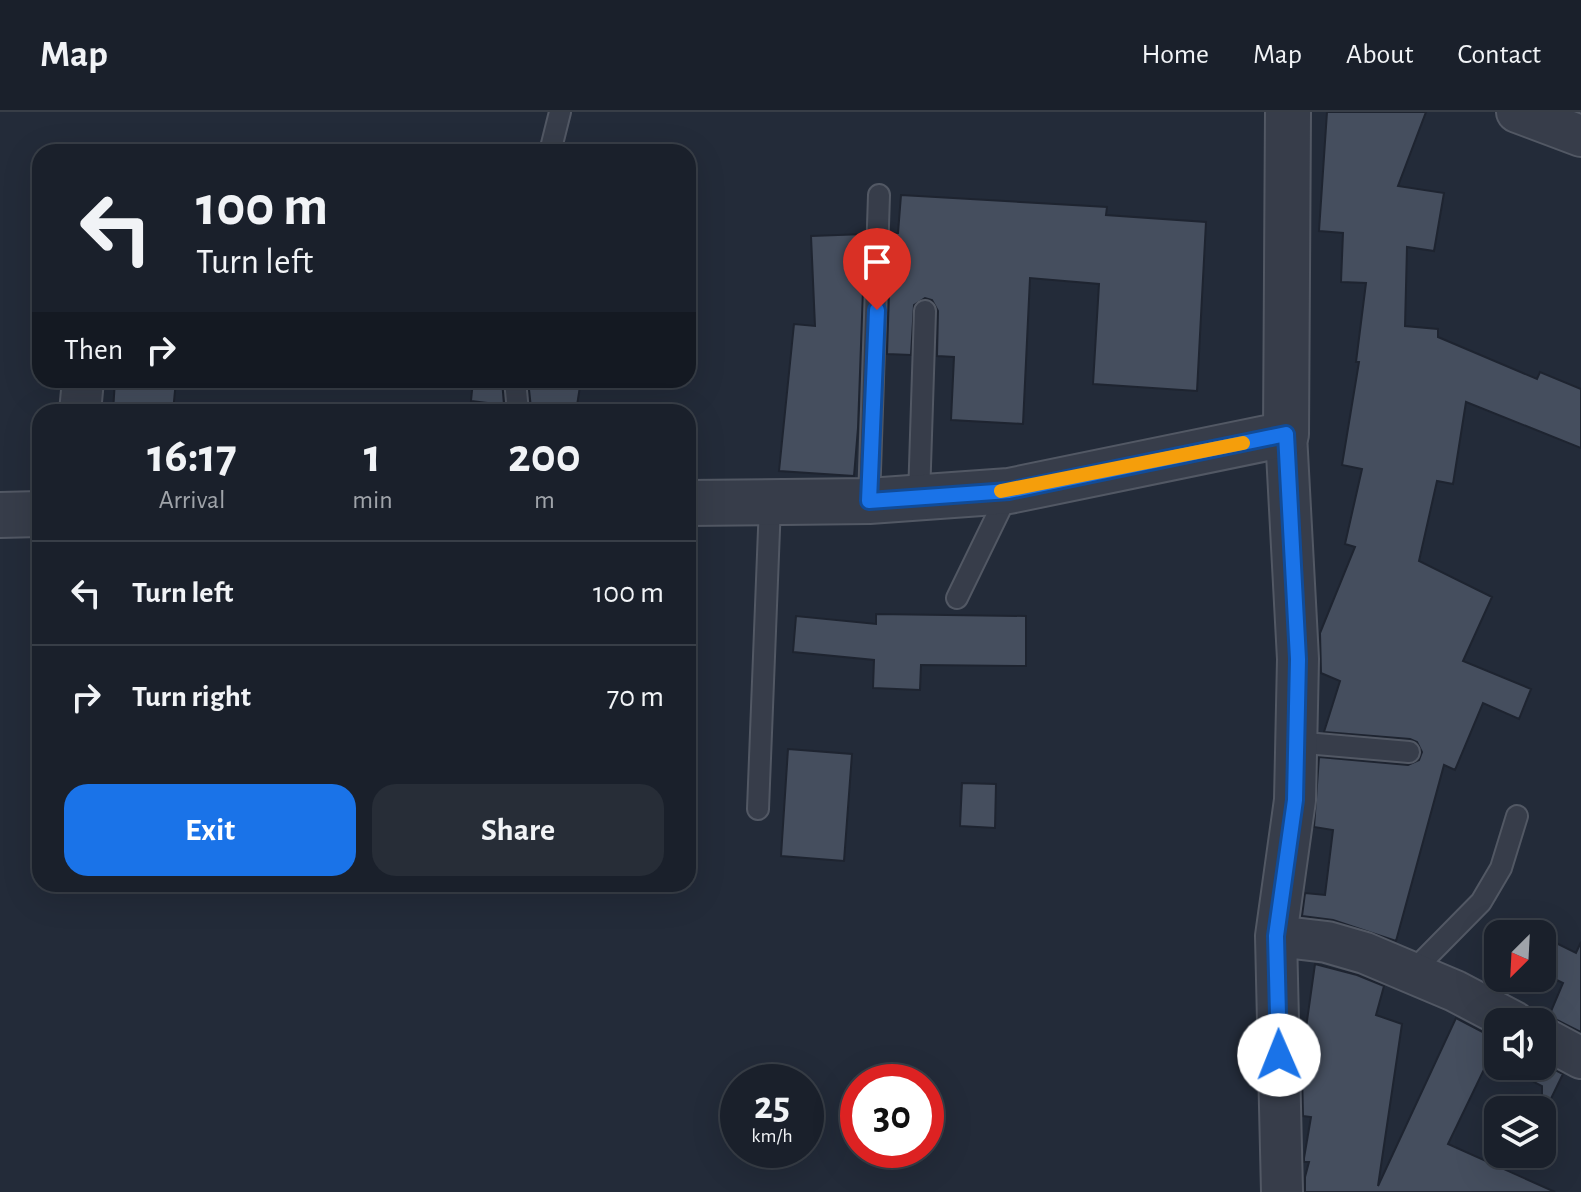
<!DOCTYPE html>
<style>
body{margin:0;font-family:"Alegreya Sans",sans-serif;background:#272d37;color:#f1f3f6;height:100vh;display:flex;flex-direction:column;font-size:30px;white-space:nowrap}
*{box-sizing:border-box;margin:0}
p{font-size:26px;color:#9fa3a9}
.icon{flex:none;width:44px;height:44px;fill:none;stroke:currentColor;stroke-width:2;stroke-linecap:round;stroke-linejoin:round}
.map{position:relative;flex:1;overflow:hidden}
.side{position:absolute;left:32px;top:292px;width:664px;height:488px;display:flex;flex-direction:column;background:#1a202b;border-radius:24px;box-shadow:0 8px 32px #0002,0 0 0 2px #383e47}
.side>*{flex:none}
.hud{position:absolute;left:32px;top:32px;width:664px;height:244px;border-radius:24px;box-shadow:0 8px 32px #0002,0 0 0 2px #383e47;background:#1a202b;color:#f1f3f6;overflow:hidden}
.needle{width:52px;rotate:204deg}
.buttons{position:absolute;left:1484px;top:808px;display:grid;gap:16px}
.buttons a{display:grid;place-items:center;width:72px;height:72px;border-radius:16px;background:#1a202b;box-shadow:0 8px 32px #0002,0 0 0 2px #383e47;font-size:40px}
.speed{position:absolute;left:720px;top:952px;display:flex;gap:16px;font-size:40px;font-weight:700;text-align:center}
.speed>*{display:grid;place-content:center;width:104px;height:104px;border-radius:50%;background:#1a202b;box-shadow:0 8px 32px #0002,0 0 0 2px #383e47;line-height:1}
.speed small{font-size:20px;font-weight:400}
.speed .limit{border:12px solid #d22;background:#fff;color:#111}
.pin{position:absolute;display:grid;place-items:center;width:68px;height:68px;color:#fff;margin:-82px -34px;border-radius:50% 50% 50% 0;rotate:-45deg;box-shadow:0 0 8px #0007}
.pin .icon{rotate:45deg}
.me{position:absolute;width:88px;margin:-44px;rotate:359deg;stroke-linejoin:round;filter:drop-shadow(0 0 6px #0008)}
.turn{display:flex;align-items:center;gap:28px;height:168px;padding:0 32px;font-size:36px}
.turn .icon{width:104px;height:104px;stroke-width:2.5}
.turn b{display:block;font-size:56px;line-height:68px}
.then{display:flex;align-items:center;height:76px;padding:0 32px;background:#0003;gap:16px;font-size:30px}
.eta{display:flex;justify-content:space-evenly;align-items:center;height:136px;text-align:center}
.eta b{font-size:48px;font-weight:700;line-height:56px}
.button{display:flex;gap:16px;margin-top:auto;padding:16px 32px}
.button a{flex:1;height:92px;border-radius:24px;background:#1a73e8;color:#fff;font-size:32px;font-weight:700;line-height:92px;text-align:center}
.button a+a{background:#272d37;color:#f1f3f6}
ul{padding:0;list-style:none}
li{display:flex;align-items:center;gap:24px;height:104px;padding:0 32px;border-top:2px solid #383e47}
li div{flex:1}
li b{display:block;font-size:30px}
li em{font-style:normal}
header{display:flex;align-items:center;gap:48px;box-sizing:border-box;height:112px;padding:0 40px;background:#1a202b;border-bottom:2px solid #383e47}
header strong{font-size:38px}
nav{display:flex;gap:44px;margin-inline-start:auto;font-size:28px}
.map>svg:first-child{display:block}
</style>
<header>
<strong>Map</strong>
<nav><a>Home</a><a>Map</a><a>About</a><a>Contact</a></nav>
</header>
<div class="map">
<svg width="1581" height="1080" viewBox="0 0 1581 1080">
<rect width="100%" height="100%" fill="#232b39"/>
<path fill="#454e5e" stroke="#1e2430" stroke-width="2" d="M1327,0H1426L1398,74L1444,81L1434,139L1407,135L1405,214L1438,217V225L1537,267L1540,260L1581,277V336L1466,290L1453,372L1437,369L1419,449L1492,485L1463,549L1531,577L1519,607L1483,591L1455,658L1444,653L1396,829L1333,808L1302,804L1305,781L1325,783L1333,718L1314,715L1319,645L1408,653L1419,648L1422,640L1417,630L1410,627L1324,620L1340,569L1321,561L1320,521L1355,435L1345,432L1362,357L1342,353L1359,250H1356L1366,171L1341,170L1343,121L1319,119Z
M901,83L1107,95L1106,103L1206,110L1197,279L1093,272L1099,172L1030,166L1023,312L951,308L954,245L937,244L938,199L932,188L925,186L914,193L911,243L887,242L891,121H898Z
M865,122L858,316L854,364L779,359L794,212L815,214L811,124Z
M115,268H176L173,300H113Z
M473,268H502L504,293L471,289Z
M528,268H581L576,300L531,296Z
M876,502L1026,504V554L921,553L920,578L873,576L874,548L793,540L796,504L876,512Z
M788,637L852,642L844,749L781,744Z
M962,671L996,672L995,716L960,714Z
M1542,824L1576,841L1581,830V920L1549,904L1563,871L1542,861Z
M1315,852L1357,863L1384,874L1376,903L1402,912L1378,1074L1456,906L1498,928V951L1489,947L1448,1032L1555,1080H1305V1065L1309,1050H1304V1046L1311,1005L1303,1004L1301,915L1306,916Z
M1542,951L1563,962L1542,1005V974L1503,954H1542Z"/>
<g fill="none" stroke-linecap="round" stroke-linejoin="round">
<g stroke="#525864" stroke-width="24">
<path id="service" d="M550,40L560,0
M515,268L518,300
M919,385L925,199
M869,389L879,83
M957,486L1009,379
M1294,630L1409,640
M758,697L770,392
M1411,861L1481,790L1501,756L1517,704"/>
</g>
<g stroke="#525864" stroke-width="44">
<path id="minor" d="M1517,0L1581,24
M80,300L83,268
M1276,824L1327,830L1365,841L1455,879L1514,910
M1542,925L1581,946
M1282,1080L1276,824L1295,688L1298,547L1286,322"/>
</g>
<g stroke="#525864" stroke-width="48">
<path id="tertiary" d="M688,391L869,389L1009,379L1286,322L1288,0
M0,403L40,402"/>
</g>
<use href="#service" stroke="#373d4a" stroke-width="20"/>
<use href="#minor" stroke="#373d4a" stroke-width="40"/>
<use href="#tertiary" stroke="#373d4a" stroke-width="44"/>
</g>
<g fill="none" stroke-linecap="round" stroke-linejoin="round">
<g stroke="#114b97" stroke-width="20">
<path id="route" d="M877,198L869,389L1009,379L1286,322L1298,547L1295,688L1276,824L1279,943"/>
</g>
<use href="#route" stroke="#1a73e8" stroke-width="14"/>
<path stroke="#f59e0b" stroke-width="14" d="M1001,379L1243,331"/>
</g>
</svg>
<div class="buttons">
<a><svg class="needle" viewBox="-14 -14 28 28"><path d="M0-13l5 13h-10z" fill="#e53935"/><path d="M0 13l5-13h-10z" fill="#9fa3a9"/></svg></a>
<a><svg class="icon" aria-label="sound" viewBox="0 0 24 24"><path d="M4 9h4l5-4v14l-5-4H4zM17 9q2 3 0 6"/></svg></a>
<a><svg class="icon" aria-label="layers" viewBox="0 0 24 24"><path d="M12 4l9 5-9 5-9-5zM3 14l9 5 9-5"/></svg></a>
</div>
<div class="speed"><div>25<small>km/h</small></div><div class="limit">30</div></div>
<div class="pin" style="left:877px;top:198px;background:#d93025"><svg class="icon" aria-label="arrive" viewBox="0 0 24 24"><path d="M6 21V4h12l-3 4 3 4H6"/></svg></div>
<svg class="me" style="left:1279px;top:943px" viewBox="-20 -20 40 40"><circle r="19" fill="#fff"/><path d="M0-13L10 11 0 6-10 11z" fill="#1a73e8"/></svg>
<div class="hud">
<div class="turn"><svg class="icon" aria-label="left" viewBox="0 0 24 24"><path d="M17 20v-9H6M10 6l-5 5 5 5"/></svg><div><b>100 m</b>Turn left</div></div>
<div class="then">Then<svg class="icon" aria-label="right" viewBox="0 0 24 24"><path d="M7 20v-9h11M14 6l5 5-5 5"/></svg></div>
</div>
<section class="side">
<div class="eta">
<div><b>16:17</b><p>Arrival</p></div>
<div><b>1</b><p>min</p></div>
<div><b>200</b><p>m</p></div>
</div>
<ul>
<li><svg class="icon" aria-label="left" viewBox="0 0 24 24"><path d="M17 20v-9H6M10 6l-5 5 5 5"/></svg><div><b>Turn left</b></div><em>100 m</em></li>
<li><svg class="icon" aria-label="right" viewBox="0 0 24 24"><path d="M7 20v-9h11M14 6l5 5-5 5"/></svg><div><b>Turn right</b></div><em>70 m</em></li>
</ul>
<div class="button"><a>Exit</a><a>Share</a></div>
</section>
</div>
